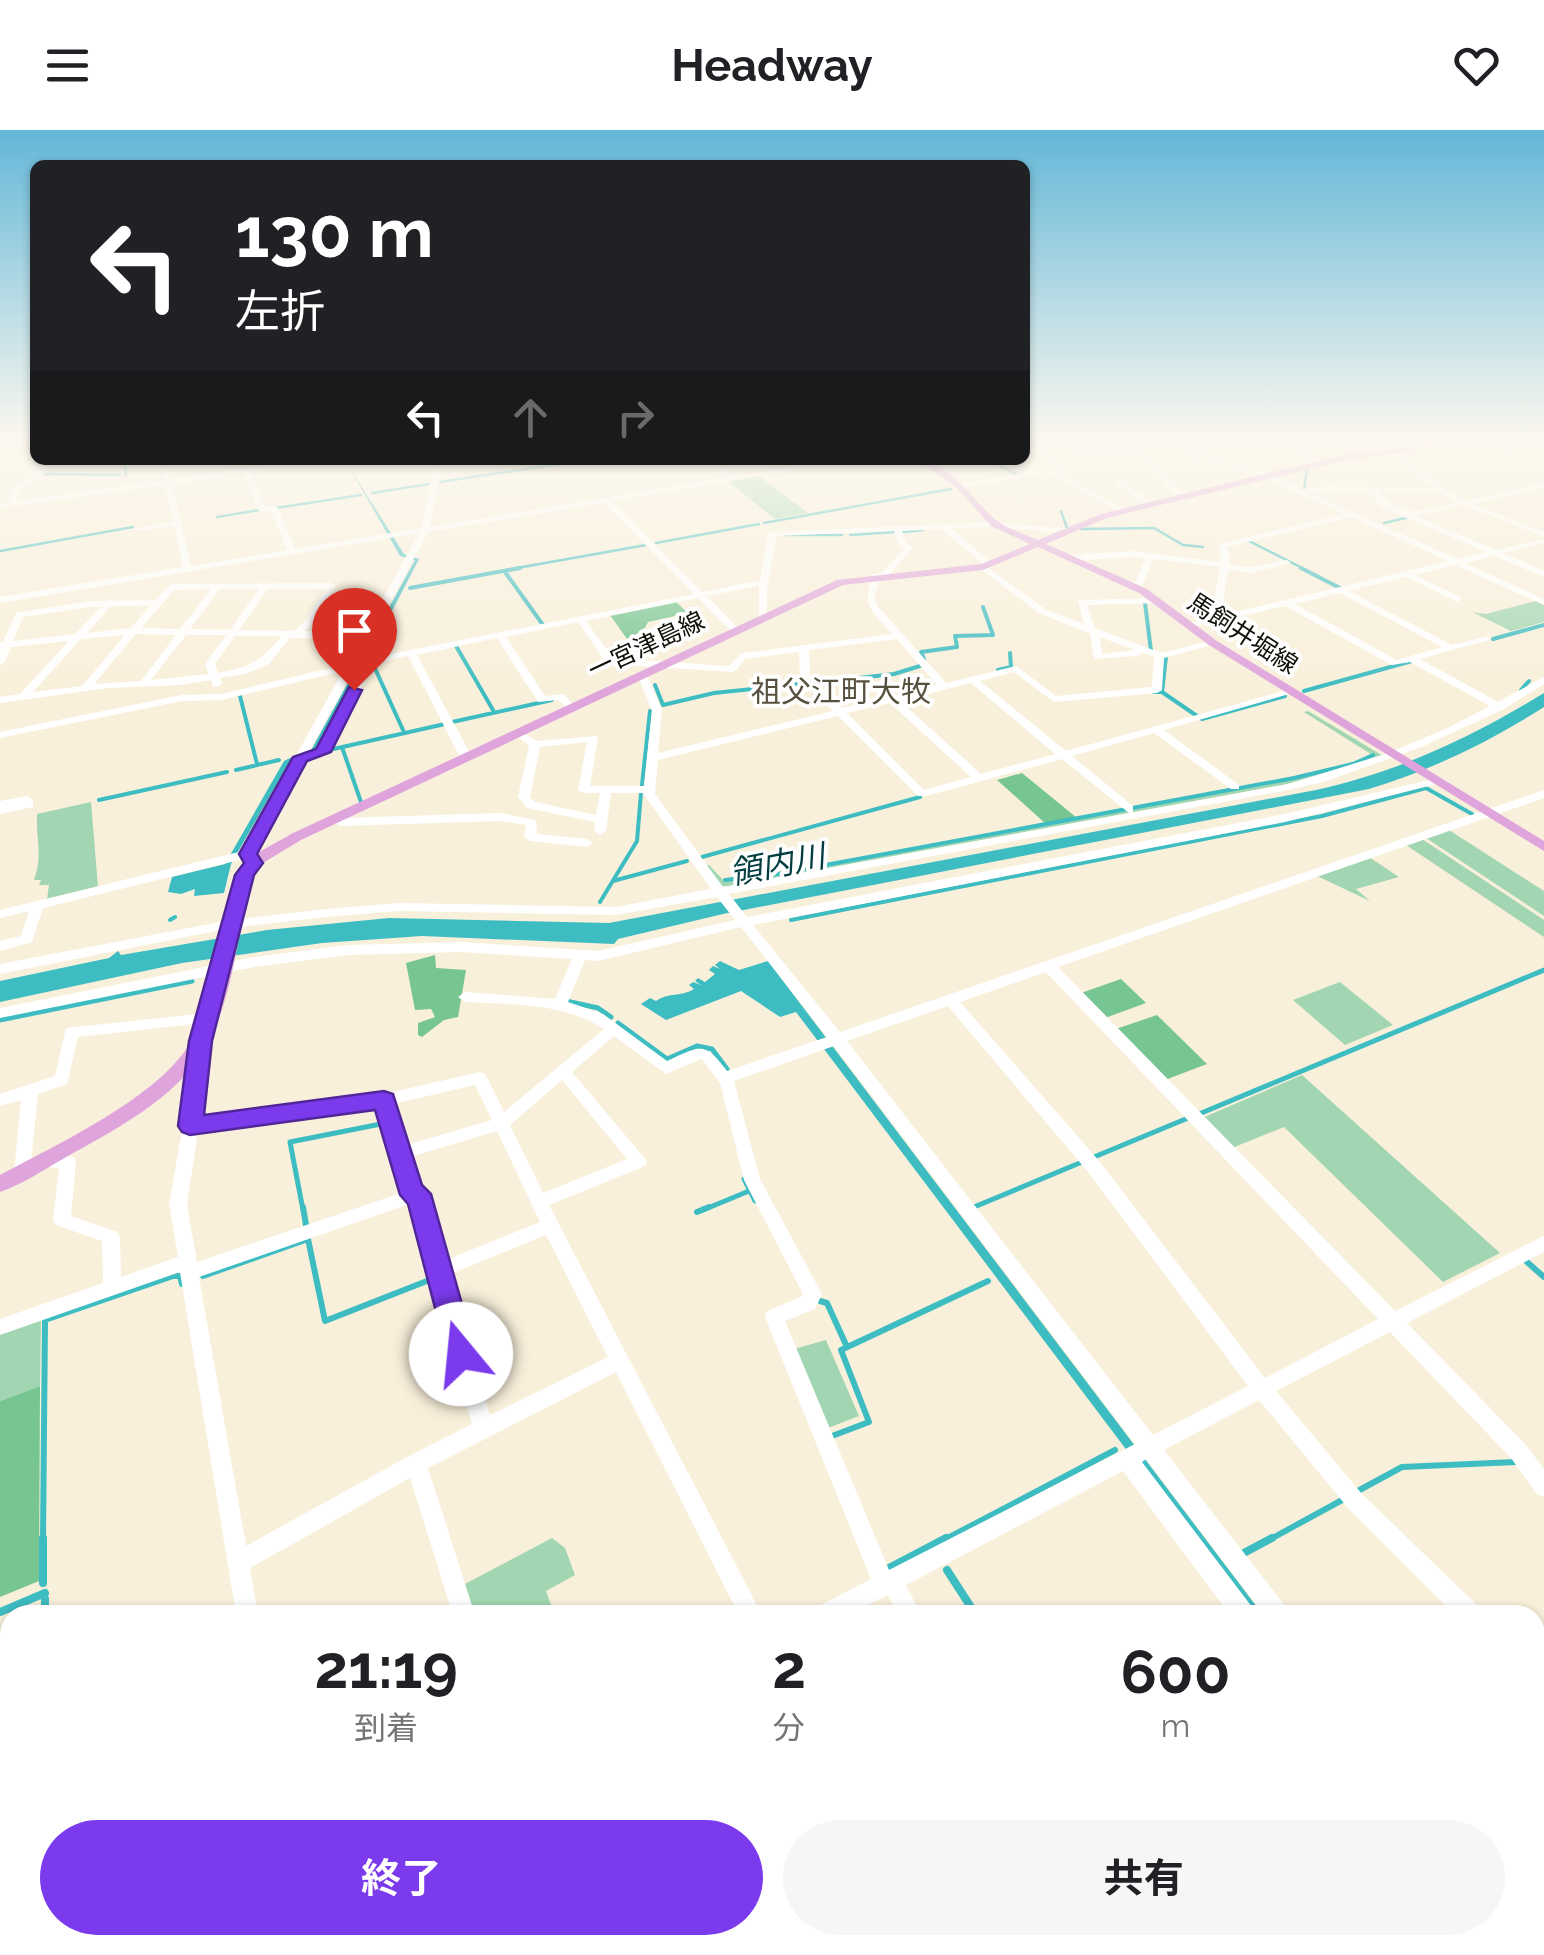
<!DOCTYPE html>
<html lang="ja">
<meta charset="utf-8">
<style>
body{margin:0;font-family:Raleway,"Noto Sans JP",sans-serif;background:#f6f6f6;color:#202124;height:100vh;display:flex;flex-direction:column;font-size:38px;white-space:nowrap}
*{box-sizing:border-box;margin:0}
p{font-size:32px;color:#757577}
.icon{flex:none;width:55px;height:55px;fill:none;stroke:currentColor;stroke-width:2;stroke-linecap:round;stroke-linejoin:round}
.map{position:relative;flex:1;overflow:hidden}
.side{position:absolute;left:0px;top:1475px;width:1545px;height:350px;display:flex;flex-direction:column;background:#fff;border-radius:30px 30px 0 0;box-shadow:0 2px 8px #0004}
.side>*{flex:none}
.banner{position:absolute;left:30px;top:30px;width:1000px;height:305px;border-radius:15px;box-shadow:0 2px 8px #0004;background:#202124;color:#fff;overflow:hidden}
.pin{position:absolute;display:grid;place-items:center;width:85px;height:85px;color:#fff;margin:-102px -42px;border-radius:50% 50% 50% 0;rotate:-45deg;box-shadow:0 0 10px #0007}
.pin .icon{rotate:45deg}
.me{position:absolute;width:110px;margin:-55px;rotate:343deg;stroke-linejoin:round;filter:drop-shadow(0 0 8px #0008)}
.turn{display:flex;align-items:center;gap:35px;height:210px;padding:0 40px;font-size:45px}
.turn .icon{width:130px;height:130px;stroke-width:2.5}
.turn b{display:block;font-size:70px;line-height:85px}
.lanes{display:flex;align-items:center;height:95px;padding:0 40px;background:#0003;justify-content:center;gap:50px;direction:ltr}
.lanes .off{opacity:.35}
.eta{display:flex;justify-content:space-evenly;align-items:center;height:170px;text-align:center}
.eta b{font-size:60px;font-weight:700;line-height:70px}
.cta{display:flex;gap:20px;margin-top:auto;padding:20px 40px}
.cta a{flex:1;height:115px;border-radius:60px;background:#7c3aed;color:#fff;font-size:40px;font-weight:700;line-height:115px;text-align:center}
.cta a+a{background:#f6f6f6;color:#202124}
header{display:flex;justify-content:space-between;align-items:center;height:130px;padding:0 40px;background:#fff;font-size:45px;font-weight:700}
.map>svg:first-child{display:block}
</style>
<header><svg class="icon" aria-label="menu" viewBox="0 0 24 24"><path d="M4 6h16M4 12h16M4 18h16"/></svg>Headway<svg class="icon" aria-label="heart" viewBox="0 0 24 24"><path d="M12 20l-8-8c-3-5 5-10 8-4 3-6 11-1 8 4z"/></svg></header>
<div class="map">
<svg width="1544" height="1825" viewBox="0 0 1544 1825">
<rect width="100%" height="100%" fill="#f9f0db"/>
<path fill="#a2d6b2" d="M759,346L808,383L775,389L728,351Z
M1536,471L1544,474V492L1511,501L1472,482L1486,484Z
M1308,581L1385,627L1287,654L729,757L721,756L704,736L709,735L724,751L777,745L1295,649L1374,626L1304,582Z
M91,672L98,757L47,769L49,755H39L41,750H34C43,724 36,711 37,684Z
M1449,700L1544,761V786L1426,708Z
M1422,709L1544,790V807L1406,715Z
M1369,727L1399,747L1356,759L1370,771L1317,746Z
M1340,852L1393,895L1345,915L1293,870Z
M1302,945L1500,1123L1443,1152L1284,997L1232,1018L1202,988Z
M41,1189L40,1256L0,1271V1203Z
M826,1210L859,1286L828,1298L794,1219Z
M552,1408L565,1418L575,1445L546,1461L551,1475L530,1485H473L463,1455Z"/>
<path fill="#76c592" d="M676,472L688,483L648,492L644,500L627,509L610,485Z
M1022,643L1077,688L1046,694L997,650Z
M435,825L436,838L466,840L458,887L444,890L422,907L418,905V893L435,887L431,879L415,880L406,833Z
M1121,849L1146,873L1105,888L1081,863Z
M1157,885L1207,934L1165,950L1116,899Z
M40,1256L39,1451L0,1467V1271Z"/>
<path fill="#3dbcc1" d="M345,330L404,424L419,429L320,620L309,624L415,430L400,426Z
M1544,563V577C1489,612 1432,640 1369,659L723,784L618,809L614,814L422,806L322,813L182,833L0,872V851L109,828L118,821L121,825L267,800L389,788L609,793L1316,660C1400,641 1471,608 1544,563Z
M292,627L231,734L224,763L194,766L195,759L181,764L168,762L172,747L225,734L284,631Z
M720,831L739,840L768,831L1263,1485H1251L796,882L780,887L741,861L666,890L641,874L650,868L656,871C668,862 682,867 694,859L689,855L693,852L701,855L695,851L698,848L705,852L715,844L709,840L713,836L720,839L715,835Z"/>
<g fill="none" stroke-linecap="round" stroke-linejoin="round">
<path stroke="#3dbcc1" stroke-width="2.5" d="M1209,312L1241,307
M124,330L126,345
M991,330L1017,345
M44,344L120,345
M440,352L585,330
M1304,359L1307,340
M372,363L429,354
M276,378L361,365
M1061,381L1067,398
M217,387L259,380
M764,393L951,359
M1384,393L1410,387
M1081,399L1154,398L1183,415L1203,417
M903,402L923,400
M785,405H842
M850,405L895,402
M1247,410L1306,440
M656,413L759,394
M0,421L133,397
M506,440L646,415"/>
<path stroke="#3dbcc1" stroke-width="4" d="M1301,438L1340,458
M505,442L543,495
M410,458L520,438
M1145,473L1151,521
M1493,509L1544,495
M456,516L493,580
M924,529L921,522L957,517L955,506L993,505L983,477
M373,534L403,600
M998,540L1011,537L1010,523
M814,553L894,544L920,536
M655,555L663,575L714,563L809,553
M1521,560L1529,551
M1304,561L1412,531
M1154,562H1162L1166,527
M1162,562L1197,586
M240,566L257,634
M1202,589L1285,566
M452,592L552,570
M329,620L445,594
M343,620L361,672
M236,640L279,630
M642,655L650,581
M99,670L227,642
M702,727L920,667
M725,750L777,744L1294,648L1353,634L1373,625
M613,751L687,731
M600,772L637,711L641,663
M170,790L175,787
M791,790L1322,686L1426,658L1472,684"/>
<path stroke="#3dbcc1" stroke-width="5" d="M566,871L598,878L611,887
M0,890L192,851
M618,893L667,929L697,916L712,919L727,939
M1199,984L1544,840
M1094,1027L1188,988
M744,1049L755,1071
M974,1077L1082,1032
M303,1080L290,1012L386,993
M703,1080L749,1061"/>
<path stroke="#3dbcc1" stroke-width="6" d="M303,1077L306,1095
M697,1082L709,1077
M1527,1132L1544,1147
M203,1146L308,1109L325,1191L432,1149
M820,1171L827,1173L847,1217
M832,1306L869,1292L841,1220L988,1151
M1354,1363L1402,1337L1516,1332
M43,1411L45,1190L173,1146H180L182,1154
M942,1411L1115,1320
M1267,1411L1344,1369"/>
<path stroke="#3dbcc1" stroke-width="8" d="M1240,1425L1272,1408
M889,1438L946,1408
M947,1440L976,1485
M43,1453V1408
M45,1469V1485
M0,1482L45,1463
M47,1815V1825
M1181,1825L1195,1815"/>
<path fill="#fff" fill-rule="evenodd" d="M8,307H16L0,315V310Z
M1029,307H1035L1053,325L1168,314L1155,307H1163L1179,314L1237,307L1186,317L1270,344L1303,359L1327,356L1434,358L1413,341L1332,339L1328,337L1332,335L1407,337L1390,324L1391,320L1374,311L1350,307L1378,308L1400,319L1399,323C1421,339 1440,358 1466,371L1544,353V357L1473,374L1544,402V407L1464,375L1416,386L1496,420L1544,409V413L1503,423L1544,441V447L1494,426L1465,433L1544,469V475L1455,435L1415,445L1460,467L1462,469L1457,472L1406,447L1349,461L1452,515L1489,506V510L1420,529L1498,572L1544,547V554L1504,579L1424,616L1327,651L1288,660L729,764L747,787L1285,684L1437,648L1443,651L1441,653L1285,692L753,795L840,902L1544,660V668L1058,837L1395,1181L1544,1106V1122L1407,1193L1525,1314L1544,1339V1367L1537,1364L1511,1328L1390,1202L1276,1261L1362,1364L1479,1477L1482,1485H1455L1348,1378L1259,1270L1164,1320L1286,1477L1289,1485H1264L1146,1329L1142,1332L1252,1477L1255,1485H1230L1123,1341L906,1455L921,1485H898L888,1465L848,1485H814L817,1477L871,1449L765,1187L767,1181L801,1167L803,1164L744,1050L720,953L702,929L666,944L614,906L572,942L647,1031L645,1036L549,1075L762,1485H739L616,1242L428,1338L475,1485H453L410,1348L250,1438L258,1485H236L180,1142L0,1205V1189L103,1153L102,1111L56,1095L53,1090L59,1038L37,1036L35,1031L37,1026L43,1024L74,1027L76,1032L71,1086L117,1102L120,1107L121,1147L178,1127L169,1074L190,956L195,907L200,906L207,911L206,956L201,988L384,964L480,942L485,944L504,982L604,899C562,872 512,875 465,872L458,867L465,862L555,869L572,829L461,822L348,825L254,837L0,888V878L254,827L348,815L461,812L598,821L735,790L717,767L616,785L400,781L336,786L231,798L0,844V834L231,790L336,778L400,773L616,777L711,759L643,663H611L606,701L600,705L594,701L595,692L527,678L518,667L529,615L511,603L520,601L537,611L597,606L598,608L590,656H644L652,580L637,545L638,543L647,545L662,580L658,623L833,581L800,547L799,522L745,529L736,541L732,542L610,534L606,533L578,492L506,507L545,566L564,564L576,578L571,581L558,570L538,572L497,508L417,525L472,627L466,630L460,627L408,526L374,533L328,623L305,630L252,727L43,778L32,812L0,821V811L21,806L29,781L0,788V780L243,721L343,541L222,570L182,571L0,608V602L182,565L222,564L347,534L361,508H290L269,534L245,544L220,548L222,554L217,557L213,556L211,550L180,555L108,558L0,573V567L20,564L69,511L11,517L5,532L0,535V512H3L16,483L90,471L155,470L171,454L332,453L336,456L314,493L305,501L364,502L419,403L0,473V467L183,437L174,396L138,401L134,399L173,391L165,355L0,378V374L9,372L12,359L38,339H0V335H6L35,318V323L16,335H43L50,330H58L51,339L19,362L17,371L164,350L159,330H167L171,349L307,330H326L251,342L265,377L274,376L278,378L295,419L421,398L436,330H444L429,397L725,348L703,330H711L733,347L836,330H853L612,371L702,462L760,450L768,404L772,402L994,392L1072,399L1073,401L1069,403L992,397L951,398L992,433L993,435L989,438L1045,479L1084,494L1078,470L1156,468L1159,469V473L1087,475L1095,498L1153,520L1167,522L1213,510L1218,513L1164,528L1162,560L1157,563L1054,572L1014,542L980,551L1066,621L1287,560L1296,562L1164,600L1239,655V659H1231L1154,603L1072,626L1133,676V682L1129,683L1062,629L926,666H918L838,586L658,630L655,664L723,757L1288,654L1385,624L1448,598L1490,576L1410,532L1392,535L1285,476L1187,498V494L1219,486L1212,479L1220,437L1153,429L1143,455L1132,458L1128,455L1136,451L1145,428L1132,427L1070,431L1066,428L1070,425L1132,421L1221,432L1219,414L1344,384L1264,348L1202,329L1199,332L1159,339L1188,367L1181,369L1133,322L1057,329L1066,338L1058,343L1126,380V384H1123L1048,343L957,358L960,354L1057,337ZM1177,319L1191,325L1192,329L1155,335L1140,321ZM244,343L258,380L262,382L271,381L287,420L191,436L172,354ZM1327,360L1368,361L1381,377L1486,422L1457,429L1310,363ZM1377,361L1441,362L1457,372C1424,380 1402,391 1377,361ZM604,373L694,464L370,528H360L428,402ZM1351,387L1448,431L1227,484L1222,479L1228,440L1252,443L1291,433L1287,430L1252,437L1229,435L1230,425L1227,417ZM941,399L983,434L980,435V439L1039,483L1090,504L1094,529L1137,526L1142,523L1154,526L1152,557L1056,566L1016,536L946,553L876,474L875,464L881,447H887L913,418L907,414L902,401ZM894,401L899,415L904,419L880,444H874C859,476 872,480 892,504L742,523L729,536L613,528L586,491L698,468L732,502H738V498L707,466L759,456V487L767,489V461L776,406ZM211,459L180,499L141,498L174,460ZM220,459H259L230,500L190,499ZM268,459H326L305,491L294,501L239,500ZM1340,463L1442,517L1397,530L1295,474ZM111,476H150L131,498L87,503ZM90,477H101L75,504L13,511L23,487ZM136,504L176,505L141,551L94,554ZM125,505L82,556L33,562L81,509ZM186,505H226L205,534L209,544L151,550ZM235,506H282C261,531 250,537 218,543L215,534ZM1100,507L1135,520L1102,524ZM897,509L937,555L842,578L810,546L809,520ZM357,534H363L318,620L309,622ZM971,553L1055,624L981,644L900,571ZM890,573L971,647L924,660L847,583ZM587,612L578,660L584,663H600L596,685L535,672L530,667L540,617ZM741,797L827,907L727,941C704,910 700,916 667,931L603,884L568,872L585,830L598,831ZM1046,842L1378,1189L1265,1248L1100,1032L960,872ZM948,876L1088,1042L1248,1256L1153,1305L847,911ZM834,916L1135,1314L889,1440L785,1191L815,1179L822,1164L760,1049L734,951ZM562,950L627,1029L543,1063L510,995ZM475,955L492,990L406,1015L393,974ZM378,977L404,1062L197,1132L187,1074L198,1001ZM497,1001L540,1092L446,1130L427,1064L424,1059L419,1057L410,1027ZM412,1073L431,1140L429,1149L472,1294L409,1326L246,1416L199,1147ZM546,1105L608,1227L490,1285L447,1149L448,1145Z
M1258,307H1266L1313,325V333L1317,335L1313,337L1306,336V328Z
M1407,307H1414L1431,318L1425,319Z
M1479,311L1544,333V337L1479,313Z
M1118,348L1152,373V377H1146L1115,352Z
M27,666L33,670V677L0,684V671Z
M501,683L536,690L537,704L587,709L593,713L587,717L530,711L524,707L526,695L501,691L340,696L328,689L334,685L342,688Z
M207,883L212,884L214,888L212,892L78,907L67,954L38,964L30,1043L28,1048L22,1050L16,1048L14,1043L21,970L0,976V964L55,946L66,898Z
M1535,1534L1544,1538V1567L1535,1563Z
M1544,1669V1699L1535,1703V1673Z
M1535,1802L1544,1806V1825H1525L1520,1815H1535Z
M167,1815H209L204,1825H162Z
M288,1815H316L318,1825H290Z
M603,1815H631L633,1825H605Z
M880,1815H908L913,1825H885Z
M1068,1815H1096L1101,1825H1073Z
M1477,1815H1507L1512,1825H1482Z"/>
<path fill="#dfa4dc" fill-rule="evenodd" d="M1487,307H1507L1342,331L1107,388L1046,414L1147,459L1217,511L1544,711V721L1209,515L1139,463L1038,417L983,440L843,455L301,710L258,736L251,745C238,801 234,866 206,917C177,969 112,1001 61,1030C42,1041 21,1055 0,1062V1045C56,1015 155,969 189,915C211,879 217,830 226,790C230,771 232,748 246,733C257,721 277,713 291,704L837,450L981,434L1030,414L991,396L957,358L916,330C950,330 973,371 996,390C1007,399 1025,404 1038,410L1101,384L1342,325Z"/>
</g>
<linearGradient id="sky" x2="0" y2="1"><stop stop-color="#63b7d8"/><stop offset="0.55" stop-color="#fcf8ef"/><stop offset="1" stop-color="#fcf8ef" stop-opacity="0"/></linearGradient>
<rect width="1544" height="562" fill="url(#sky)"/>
<path fill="#7c3aed" stroke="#51269a" stroke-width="2.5" d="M349,557L362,560L331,622L307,631L257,724L263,733L254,745L212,911L204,985L384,961L393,964L422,1055L431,1064L476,1224L472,1233L461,1237L451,1233L447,1224L408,1074L400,1065L375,980L190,1005L182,1002L178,996L189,911L235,745L244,733L239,724L293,627L316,619Z"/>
<g text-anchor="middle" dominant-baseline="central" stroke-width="8" stroke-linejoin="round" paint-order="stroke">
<g font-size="25" fill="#120f08" stroke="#fefefe">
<text transform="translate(1243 503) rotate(33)">馬飼井堀線</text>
<text transform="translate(646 515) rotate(-25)">一宮津島線</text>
</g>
<g font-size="30" fill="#58513f" stroke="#fefefe">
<text x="841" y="561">祖父江町大牧</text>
</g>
<g font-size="32" font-style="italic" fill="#013d3f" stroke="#fefefe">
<text transform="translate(777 734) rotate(-11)">領内川</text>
</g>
</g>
</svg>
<div class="pin" style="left:354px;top:560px;background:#d93025"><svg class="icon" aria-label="arrive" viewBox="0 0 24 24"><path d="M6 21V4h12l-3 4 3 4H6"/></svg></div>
<svg class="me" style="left:461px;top:1224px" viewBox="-20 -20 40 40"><circle r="19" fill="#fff"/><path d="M0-13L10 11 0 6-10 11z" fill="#7c3aed"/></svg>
<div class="banner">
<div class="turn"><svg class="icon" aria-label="left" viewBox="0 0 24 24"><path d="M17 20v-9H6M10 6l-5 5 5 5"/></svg><div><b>130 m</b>左折</div></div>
<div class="lanes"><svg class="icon" aria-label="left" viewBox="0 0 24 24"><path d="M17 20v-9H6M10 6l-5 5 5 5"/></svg><svg class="icon off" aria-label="ahead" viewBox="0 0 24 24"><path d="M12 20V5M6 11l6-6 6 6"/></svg><svg class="icon off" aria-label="right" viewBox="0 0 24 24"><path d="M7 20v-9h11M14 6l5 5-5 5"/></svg></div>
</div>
<section class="side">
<div class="eta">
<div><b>21:19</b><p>到着</p></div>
<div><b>2</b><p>分</p></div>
<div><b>600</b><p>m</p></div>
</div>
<div class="cta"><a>終了</a><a>共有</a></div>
</section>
</div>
